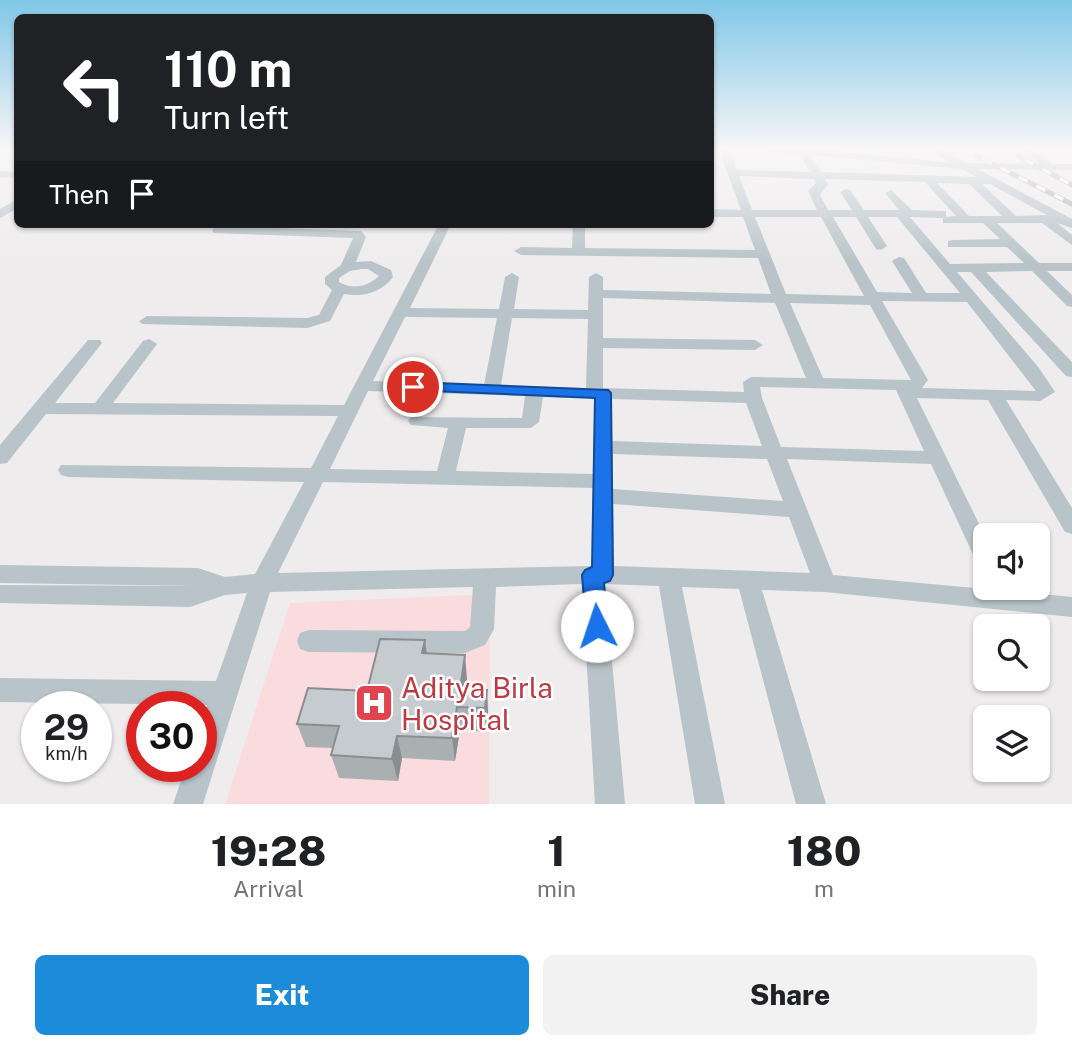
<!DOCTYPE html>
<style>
body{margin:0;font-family:"Public Sans",sans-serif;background:#f2f2f2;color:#202124;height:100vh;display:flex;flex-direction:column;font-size:26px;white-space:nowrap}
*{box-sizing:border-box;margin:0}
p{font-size:23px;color:#757577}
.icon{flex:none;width:38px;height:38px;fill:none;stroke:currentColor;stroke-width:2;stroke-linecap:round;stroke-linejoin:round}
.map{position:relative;height:804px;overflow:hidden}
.drawer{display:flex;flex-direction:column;background:#fff;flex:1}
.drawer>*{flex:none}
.banner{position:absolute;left:14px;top:14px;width:700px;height:214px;border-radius:10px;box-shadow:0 2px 5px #0004;background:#202124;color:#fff;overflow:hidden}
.controls{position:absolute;left:973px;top:523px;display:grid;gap:14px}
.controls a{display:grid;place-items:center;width:77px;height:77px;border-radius:10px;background:#fff;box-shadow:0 2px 5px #0004;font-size:35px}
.speed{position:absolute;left:21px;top:691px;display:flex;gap:14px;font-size:35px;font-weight:700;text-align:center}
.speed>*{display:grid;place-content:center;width:91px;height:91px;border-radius:50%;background:#fff;box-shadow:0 2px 5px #0004;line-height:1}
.speed small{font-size:18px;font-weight:400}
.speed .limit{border:10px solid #d22;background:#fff;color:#111}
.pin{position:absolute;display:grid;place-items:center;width:60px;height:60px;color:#fff;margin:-30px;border:4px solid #fff;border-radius:50%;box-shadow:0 2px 7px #0007}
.me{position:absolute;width:77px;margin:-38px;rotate:356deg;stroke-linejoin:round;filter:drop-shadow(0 0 5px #0008)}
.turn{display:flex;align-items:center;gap:24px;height:147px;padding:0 35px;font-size:32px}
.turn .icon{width:91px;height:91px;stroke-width:2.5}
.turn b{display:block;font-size:49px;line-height:60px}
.then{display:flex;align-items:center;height:66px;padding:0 35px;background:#0003;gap:14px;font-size:26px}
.eta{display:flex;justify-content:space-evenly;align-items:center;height:119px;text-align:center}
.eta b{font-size:42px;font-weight:800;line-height:49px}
.button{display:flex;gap:14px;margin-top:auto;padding:14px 35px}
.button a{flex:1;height:80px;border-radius:10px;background:#1c8bda;color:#fff;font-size:28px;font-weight:800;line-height:80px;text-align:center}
.button a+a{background:#f2f2f2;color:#202124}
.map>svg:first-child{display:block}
</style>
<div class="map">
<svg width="1072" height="804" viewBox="0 0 1072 804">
<rect width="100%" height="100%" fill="#efeced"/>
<path fill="#fadcde" d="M490,594L489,804H225L290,603Z"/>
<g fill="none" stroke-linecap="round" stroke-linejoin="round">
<path fill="#b8c4c9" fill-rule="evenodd" d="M719,150H729L737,170L810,172L800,155L772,153L767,150H829L950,163L929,150H941L966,163L1039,164L1024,150H1035L1052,164H1072V170L978,169L1072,219V228L1057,223L1072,235V245L1042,223H997L1039,263H1072V271H1047L1072,295V307L1067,306L1032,271L986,272L1072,362V377L1066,376L971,272H957L1039,368L1055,392L1040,401L1006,400L1072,508V534L1065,532L988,400L917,398L985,536V566L977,563L931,464L787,459L833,575L1072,597V617L825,592L762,590L826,804H796L739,589L682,587L725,804H695L659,586L605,584L625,804H595L582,584L496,587L494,629L485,645L465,653L309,652L300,649L297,641L300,633L309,630L465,631L470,627L473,587L270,592L203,804H173L186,766H201V722L207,705L0,702V678L216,681L247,593L225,595L190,607L0,603V585L195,586L0,583V565L198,568L225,577L255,574L304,482L68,477L61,475L58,470L61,465L311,468L338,416L46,414L7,463L0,464V445L88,340H100L102,343L55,403H95L143,341L149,339L157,344L113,403L344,405L439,224H451L410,308L499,309L505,277L512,273L519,277L514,309L588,310L589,277L596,273L603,277V290L771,294L758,258L521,255L514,251L521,247L572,248L573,224H585V248L755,250L743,217H710V209L741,210ZM811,155L962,169L977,177L821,172ZM739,176L814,179L816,183L808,191L817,210H752ZM825,179L925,182L956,216L943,217V223H983L1000,239L953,240L948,241V247H1007L1024,263L950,264L910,217L942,218L946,217V211L912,210L891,190L885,193L899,210H864L850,190L846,189L840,192L852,210H828L820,195L828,184ZM937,183L969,184L1002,216H969ZM982,184H990L1047,215L1016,216ZM755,217H821L864,296L786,294ZM833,217H856L876,249L881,250L887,246L868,217H897L960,293H926L904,258L899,257L892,261L912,293L877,292ZM603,298L775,303L806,378L751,377L743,382L744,392L603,388V348L755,350L763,345L755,340L603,338ZM882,301L967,302L1036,391L922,388L928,380ZM790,303L870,305L911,380L823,378ZM405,317L497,318L484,385L373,381ZM512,318L588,319L586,388L501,385ZM760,387L896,390L924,451L781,447L762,398ZM368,391L525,396L522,418L411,417L408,421L411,425L448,428L437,471L330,469ZM543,397L594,398L593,474L456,471L466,428H531L539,422ZM612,399L746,403L762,446L612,441ZM613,454L767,459L783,501L613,489ZM323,482L593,488L592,566L278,573ZM613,504L789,517L810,573L614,566Z
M0,171L18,172V178L0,177Z
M18,199V208L0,218V209Z
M218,226L361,231L366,237L356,262L371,261L391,270L393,277C381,293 364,297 344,294L330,321L307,328L142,324L139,321L147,316L307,318L319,315L332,290L325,284V277L341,265L353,238L214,233L212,230ZM361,269H368L379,276C367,287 353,290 339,282V278L350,271Z"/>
<g stroke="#afb3b7" stroke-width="5">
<path id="rail" d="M965,150L1072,204
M1007,150L1072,185"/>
</g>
<use href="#rail" stroke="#fff" stroke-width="3.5" stroke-dasharray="10" stroke-linecap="butt"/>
</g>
<path fill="#aaafb2" d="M425,640L427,653L467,679L466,689L487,690L488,714L487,732L460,730L455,761L402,758L398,781L339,778L331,755L333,748L306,747L297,724L367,691Z"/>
<path fill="#8b8e91" d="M425,640L428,664L422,653Z
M465,655L467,679L463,707L460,689Z
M487,690L488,714L487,732L485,708Z
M457,707L460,730L455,761L452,738Z
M397,736L402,758L398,781L392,759Z"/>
<path fill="#c6cbcf" stroke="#8b8e91" stroke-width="2" d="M380,639L425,640L422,653L465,655L460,689L487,690L485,708L457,707L452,738L397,736L392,759L331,755L339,726L297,724L308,688L367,691Z"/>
<linearGradient id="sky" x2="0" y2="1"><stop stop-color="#81c7e8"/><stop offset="0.57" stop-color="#f8f6f7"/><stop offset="1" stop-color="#f8f6f7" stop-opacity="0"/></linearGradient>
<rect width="1072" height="262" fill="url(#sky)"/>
<path fill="#1a73e8" stroke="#114b97" stroke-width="2" d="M413,382L608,390L611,393L613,575L610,581L604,583L608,626L604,633L597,635L589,633L586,626L582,575L585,570L592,567L595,398L408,390L406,387L408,384Z"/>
<defs>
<g id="hospital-square" transform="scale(2.0125)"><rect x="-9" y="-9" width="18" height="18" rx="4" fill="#e0444e" stroke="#fff"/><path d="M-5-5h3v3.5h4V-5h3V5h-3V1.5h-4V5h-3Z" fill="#fff"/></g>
</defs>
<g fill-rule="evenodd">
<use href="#hospital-square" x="374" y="703"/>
</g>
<g text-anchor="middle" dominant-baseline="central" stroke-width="5" stroke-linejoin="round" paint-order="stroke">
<g font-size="28" fill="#be3a42" stroke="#fff" text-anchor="start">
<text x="401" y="687">Aditya Birla<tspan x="401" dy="32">Hospital</tspan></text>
</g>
</g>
</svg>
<div class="controls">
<a><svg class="icon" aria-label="sound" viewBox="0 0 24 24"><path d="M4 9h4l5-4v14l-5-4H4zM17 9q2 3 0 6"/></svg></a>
<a><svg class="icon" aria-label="search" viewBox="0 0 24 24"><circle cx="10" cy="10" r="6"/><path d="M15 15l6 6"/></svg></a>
<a><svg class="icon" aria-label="layers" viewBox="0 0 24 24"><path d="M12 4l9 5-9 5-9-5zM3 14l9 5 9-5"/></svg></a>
</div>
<div class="speed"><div>29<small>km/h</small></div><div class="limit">30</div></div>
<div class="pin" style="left:413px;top:387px;background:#d93025"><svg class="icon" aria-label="arrive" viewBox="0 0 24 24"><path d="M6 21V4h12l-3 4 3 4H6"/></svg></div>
<svg class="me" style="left:597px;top:626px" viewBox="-20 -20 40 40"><circle r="19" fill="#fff"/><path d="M0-13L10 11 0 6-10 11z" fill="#1a73e8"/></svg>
<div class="banner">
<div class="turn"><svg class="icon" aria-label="left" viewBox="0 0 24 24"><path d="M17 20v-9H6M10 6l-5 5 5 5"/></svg><div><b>110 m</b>Turn left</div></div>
<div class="then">Then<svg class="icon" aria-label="arrive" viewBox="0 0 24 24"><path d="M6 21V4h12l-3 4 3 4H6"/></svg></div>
</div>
</div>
<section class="drawer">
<div class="eta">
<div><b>19:28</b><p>Arrival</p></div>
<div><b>1</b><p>min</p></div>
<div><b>180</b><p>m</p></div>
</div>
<div class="button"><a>Exit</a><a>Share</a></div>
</section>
